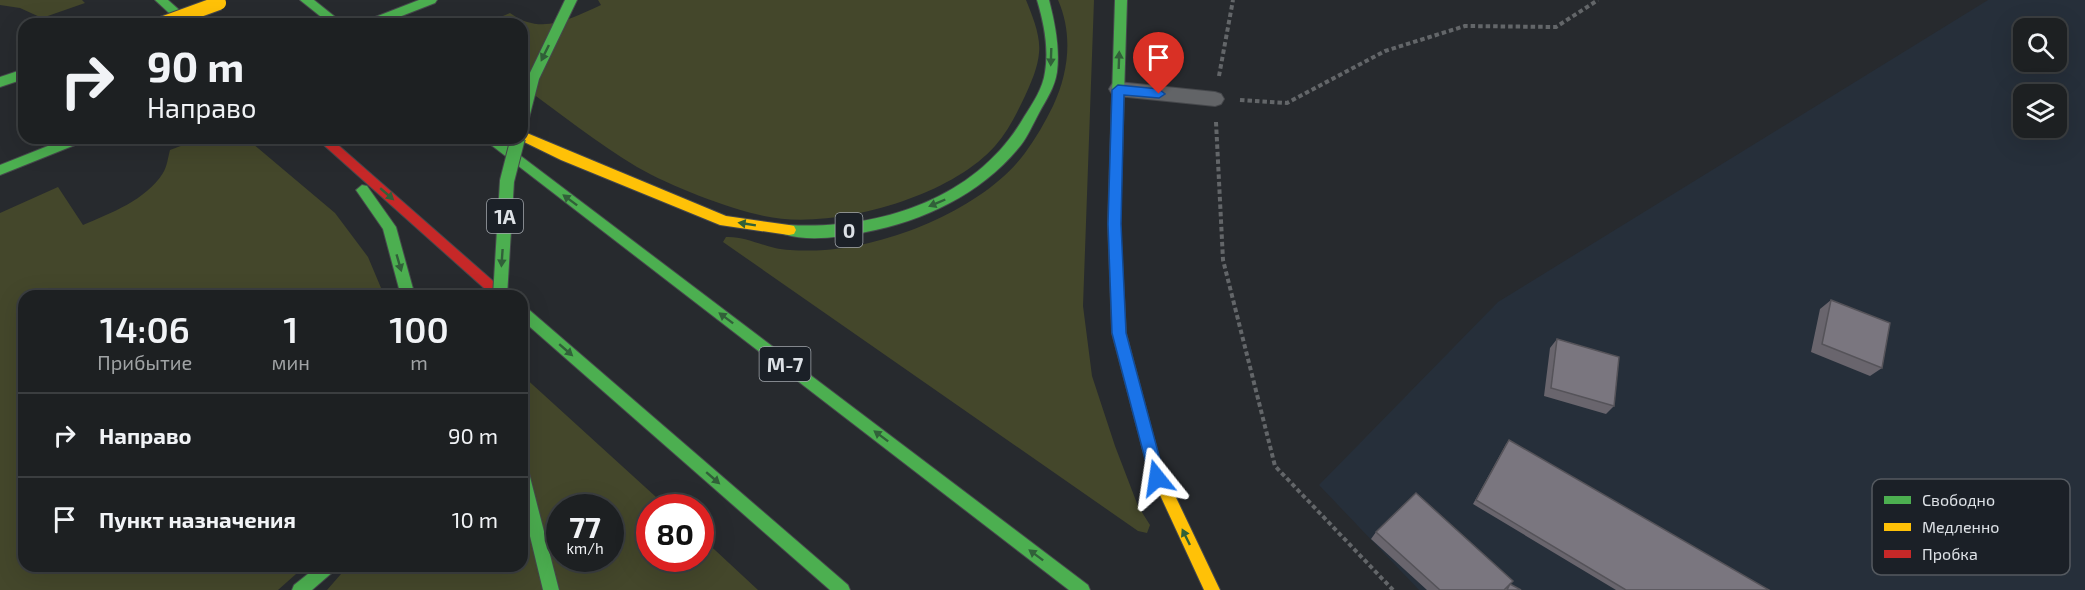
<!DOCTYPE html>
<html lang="ru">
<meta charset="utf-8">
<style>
body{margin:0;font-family:"Exo 2",sans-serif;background:#2a2d2f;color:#f1f3f6;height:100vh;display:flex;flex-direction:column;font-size:22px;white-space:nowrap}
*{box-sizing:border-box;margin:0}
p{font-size:20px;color:#a0a3a5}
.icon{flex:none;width:33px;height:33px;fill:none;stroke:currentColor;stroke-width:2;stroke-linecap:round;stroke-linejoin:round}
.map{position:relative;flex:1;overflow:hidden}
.drawer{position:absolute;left:18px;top:290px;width:510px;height:282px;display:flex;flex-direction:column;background:#1d2022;border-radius:18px;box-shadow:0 6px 24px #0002,0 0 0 2px #3b3e40}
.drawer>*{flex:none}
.top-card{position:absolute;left:18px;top:18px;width:510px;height:126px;border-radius:18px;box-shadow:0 6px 24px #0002,0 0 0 2px #3b3e40;background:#1d2022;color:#f1f3f6;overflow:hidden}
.controls{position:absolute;left:2013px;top:18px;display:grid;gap:12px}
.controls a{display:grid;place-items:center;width:54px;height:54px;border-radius:12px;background:#1d2022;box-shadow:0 6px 24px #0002,0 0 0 2px #3b3e40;font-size:30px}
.speed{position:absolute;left:546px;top:494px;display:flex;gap:12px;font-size:30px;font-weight:700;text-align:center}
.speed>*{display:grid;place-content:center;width:78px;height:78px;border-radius:50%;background:#1d2022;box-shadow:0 6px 24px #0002,0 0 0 2px #3b3e40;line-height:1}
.speed small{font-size:15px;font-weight:400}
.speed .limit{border:9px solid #d22;background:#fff;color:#111}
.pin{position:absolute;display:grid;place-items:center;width:51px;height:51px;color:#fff;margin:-62px -26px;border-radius:50% 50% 50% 0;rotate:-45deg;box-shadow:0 0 6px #0007}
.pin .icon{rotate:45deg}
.me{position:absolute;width:66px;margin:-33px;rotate:345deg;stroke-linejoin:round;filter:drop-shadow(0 0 4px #0008)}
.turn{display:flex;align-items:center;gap:21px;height:126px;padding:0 30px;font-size:27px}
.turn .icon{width:78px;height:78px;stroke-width:2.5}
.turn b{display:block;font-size:42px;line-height:51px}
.eta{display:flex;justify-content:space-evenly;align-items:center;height:102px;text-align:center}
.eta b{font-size:36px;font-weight:600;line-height:42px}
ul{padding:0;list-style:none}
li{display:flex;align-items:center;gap:18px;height:84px;padding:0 30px;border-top:2px solid #3b3e40}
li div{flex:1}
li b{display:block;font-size:22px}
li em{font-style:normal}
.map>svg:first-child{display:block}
</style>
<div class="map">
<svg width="2085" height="590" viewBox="0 0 2085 590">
<rect width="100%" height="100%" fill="#272a2e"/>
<path fill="#262f3a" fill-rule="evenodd" d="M1988,0H2085V590H1419L1319,485L1498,302ZM2024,28H2056V62H2024ZM2024,94H2056V128H2024Z"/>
<path fill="#44472b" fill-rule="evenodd" d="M0,0H82L85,3L42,18L20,8L0,5Z
M598,0H1026C1032,15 1041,36 1039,53C1038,67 1031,83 1025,96C1017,113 1008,131 995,146C949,198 831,231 764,216C727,208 670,186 637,167C597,143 560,113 522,86V24H484L510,13C541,36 570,19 601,5Z
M1058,0H1094L1083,306L1092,376L1115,446L1138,506L1150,525L1147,533L1138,531L723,242L726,237C742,236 758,244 775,248C789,251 810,251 825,250C892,245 984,208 1025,153C1036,138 1045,122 1053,106C1069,72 1073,34 1058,0Z
M202,138H246L335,213L368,257L384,295L24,296V566H305L278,590H0V213L58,187L83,225C111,213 146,200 163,173C167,167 168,157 170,150Z
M522,375L667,507H650V558H700L701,537L758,590H327L348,566H522ZM560,507H610V558H560Z"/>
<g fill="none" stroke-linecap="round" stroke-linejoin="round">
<g stroke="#46484c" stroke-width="2">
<path id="lane" d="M1118,82L1215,92L1221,94L1224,99L1221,104L1215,106L1118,96L1112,94L1109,89L1112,84Z"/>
</g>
<g stroke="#46484c" stroke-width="2">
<path id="fast" d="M155,0H168L195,24H181Z
M300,0H314L344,24H330Z
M419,0H437L435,3L381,24H363L365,21Z
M565,0H577L539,79L528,122L522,127V98L527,79Z
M1037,0H1049C1055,23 1060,48 1057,72C1055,87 1046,100 1039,113C1033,124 1028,136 1021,145C983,193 924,221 866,232C841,237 808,242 784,234L782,230L784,226L789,225C879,230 977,199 1024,117C1033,103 1043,88 1045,72C1049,48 1044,23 1037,0Z
M1115,0H1127L1120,223L1126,333L1162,469L1160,474L1155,476L1150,474L1148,469L1112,333L1108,223Z
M24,69V79L0,87V77Z
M68,138H87L85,141L0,175V165Z
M482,138H497L1088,585L1090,590H1069Z
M362,185L367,186L396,227L415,296H401L383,229L356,190Z
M522,306L527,308L848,585L850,590H830L522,320Z
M522,466L527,468L529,473L559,590H543L522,503Z
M318,566H337L334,571L312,590H292L294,585Z"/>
</g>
<g stroke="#46484c" stroke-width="2">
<path id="slow" d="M522,131L726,216L789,225L794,226L796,230L794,234L789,235L720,225L561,160L518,139L522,138Z
M1155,462L1160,464L1220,590H1204L1148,469L1150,464Z"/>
</g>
<g stroke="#46484c" stroke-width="2">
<path id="jam" d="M316,138H330L510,296H493Z"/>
</g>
<path stroke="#636669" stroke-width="4" stroke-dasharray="4.5 3" stroke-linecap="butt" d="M1219,76L1233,0
M1240,100L1287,103L1385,51L1465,26L1556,27L1598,0
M1216,122L1223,260L1275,466L1393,590"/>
<use href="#lane" fill="#626467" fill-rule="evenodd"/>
<use href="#fast" fill="#4caf50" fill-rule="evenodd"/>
<use href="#slow" fill="#ffc107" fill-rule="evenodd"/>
<use href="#jam" fill="#c62828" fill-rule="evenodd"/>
<g stroke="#46484c" stroke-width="16" stroke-linecap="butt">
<path id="fast-bridge" d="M500,296L507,181L518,138"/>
</g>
<g stroke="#46484c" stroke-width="16" stroke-linecap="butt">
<path id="slow-bridge" d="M161,24L219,3"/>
</g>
<use href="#fast-bridge" stroke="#4caf50" stroke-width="14"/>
<use href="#slow-bridge" stroke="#ffc107" stroke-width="14"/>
</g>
<path fill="#69656d" d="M1831,300L1882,368L1870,376L1811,352L1820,309Z
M1557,339L1614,406L1606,414L1544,396L1550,348Z
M1509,440L1769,590H1616L1473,504L1506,444Z
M1376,532L1510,584L1521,590H1427L1371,539Z"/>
<path fill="#7a767f" stroke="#555359" stroke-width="1.5" d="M1831,300L1890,323L1882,368L1822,344Z
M1557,339L1619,357L1614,406L1551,388Z
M1509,440L1769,590H1626L1476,500Z
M1416,493L1513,581L1504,590H1440L1376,532Z
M1510,584L1521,590H1507Z"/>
<defs><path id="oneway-solid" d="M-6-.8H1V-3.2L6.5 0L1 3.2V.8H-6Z" transform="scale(1.5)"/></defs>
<g fill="#316039">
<use href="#oneway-solid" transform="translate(545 53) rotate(116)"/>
<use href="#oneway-solid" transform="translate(1051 57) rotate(92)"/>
<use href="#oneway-solid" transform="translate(1119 60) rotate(-88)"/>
<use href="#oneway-solid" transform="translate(387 194) rotate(41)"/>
<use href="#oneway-solid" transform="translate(570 200) rotate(-143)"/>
<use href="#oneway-solid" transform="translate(937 203) rotate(157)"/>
<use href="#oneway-solid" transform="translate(747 224) rotate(-171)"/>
<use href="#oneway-solid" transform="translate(502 258) rotate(94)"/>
<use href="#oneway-solid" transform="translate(399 263) rotate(74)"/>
<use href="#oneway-solid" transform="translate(726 318) rotate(-143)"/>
<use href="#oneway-solid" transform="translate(566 350) rotate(41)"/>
<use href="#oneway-solid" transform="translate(881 436) rotate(-143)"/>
<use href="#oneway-solid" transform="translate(713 478) rotate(41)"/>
<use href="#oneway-solid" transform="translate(1186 537) rotate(-116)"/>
<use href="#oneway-solid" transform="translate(1036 555) rotate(-143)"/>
</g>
<path fill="#1a73e8" stroke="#114b97" stroke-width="1.5" d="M1118,85L1159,89L1165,94L1159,98L1124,95L1121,224L1126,333L1165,478L1163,483L1157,485L1152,483L1150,478L1112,333L1108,224L1112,90Z"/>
<g text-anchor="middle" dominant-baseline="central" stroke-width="6" stroke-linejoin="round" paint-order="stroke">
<g fill="#1b2027" stroke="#a3a7ad" stroke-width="1.5">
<rect x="487" y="199" width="36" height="34" rx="4.5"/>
<rect x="835.5" y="213" width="27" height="34" rx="4.5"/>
<rect x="759.5" y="347" width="51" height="34" rx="4.5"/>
</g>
<g font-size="20" font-weight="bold" fill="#dde1e6">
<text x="505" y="216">1A</text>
<text x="849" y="230">0</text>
<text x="785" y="364">М-7</text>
</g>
</g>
<rect x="1872" y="479" width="198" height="96" rx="9" fill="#1b2027" stroke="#555a60" stroke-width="1.5"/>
<rect x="1884" y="496" width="27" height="8" fill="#4caf50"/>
<rect x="1884" y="523" width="27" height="8" fill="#ffc107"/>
<rect x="1884" y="550" width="27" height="8" fill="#c62828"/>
<g font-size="16" fill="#dde1e6">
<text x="1922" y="506">Свободно</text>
<text x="1922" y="533">Медленно</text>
<text x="1922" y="560">Пробка</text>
</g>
</svg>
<div class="controls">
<a><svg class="icon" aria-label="search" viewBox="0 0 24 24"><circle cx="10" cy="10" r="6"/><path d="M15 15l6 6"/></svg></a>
<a><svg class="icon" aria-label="layers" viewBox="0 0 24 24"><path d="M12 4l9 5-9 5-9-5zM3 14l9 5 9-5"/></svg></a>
</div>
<div class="speed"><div>77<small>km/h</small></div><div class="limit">80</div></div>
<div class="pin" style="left:1159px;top:94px;background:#d93025"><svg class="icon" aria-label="arrive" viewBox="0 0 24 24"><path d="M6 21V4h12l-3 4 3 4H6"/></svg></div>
<svg class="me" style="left:1157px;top:478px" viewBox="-20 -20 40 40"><path d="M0-17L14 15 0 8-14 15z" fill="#1a73e8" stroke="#fff" stroke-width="4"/></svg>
<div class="top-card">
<div class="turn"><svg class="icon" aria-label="right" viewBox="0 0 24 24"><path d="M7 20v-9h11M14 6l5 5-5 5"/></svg><div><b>90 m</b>Направо</div></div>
</div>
<section class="drawer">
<div class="eta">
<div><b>14:06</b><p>Прибытие</p></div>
<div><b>1</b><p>мин</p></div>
<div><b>100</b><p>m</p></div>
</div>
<ul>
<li><svg class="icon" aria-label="right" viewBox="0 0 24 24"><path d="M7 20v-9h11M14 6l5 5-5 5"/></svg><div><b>Направо</b></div><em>90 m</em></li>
<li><svg class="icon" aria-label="arrive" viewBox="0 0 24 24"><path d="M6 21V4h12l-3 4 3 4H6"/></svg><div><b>Пункт назначения</b></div><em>10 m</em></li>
</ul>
</section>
</div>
